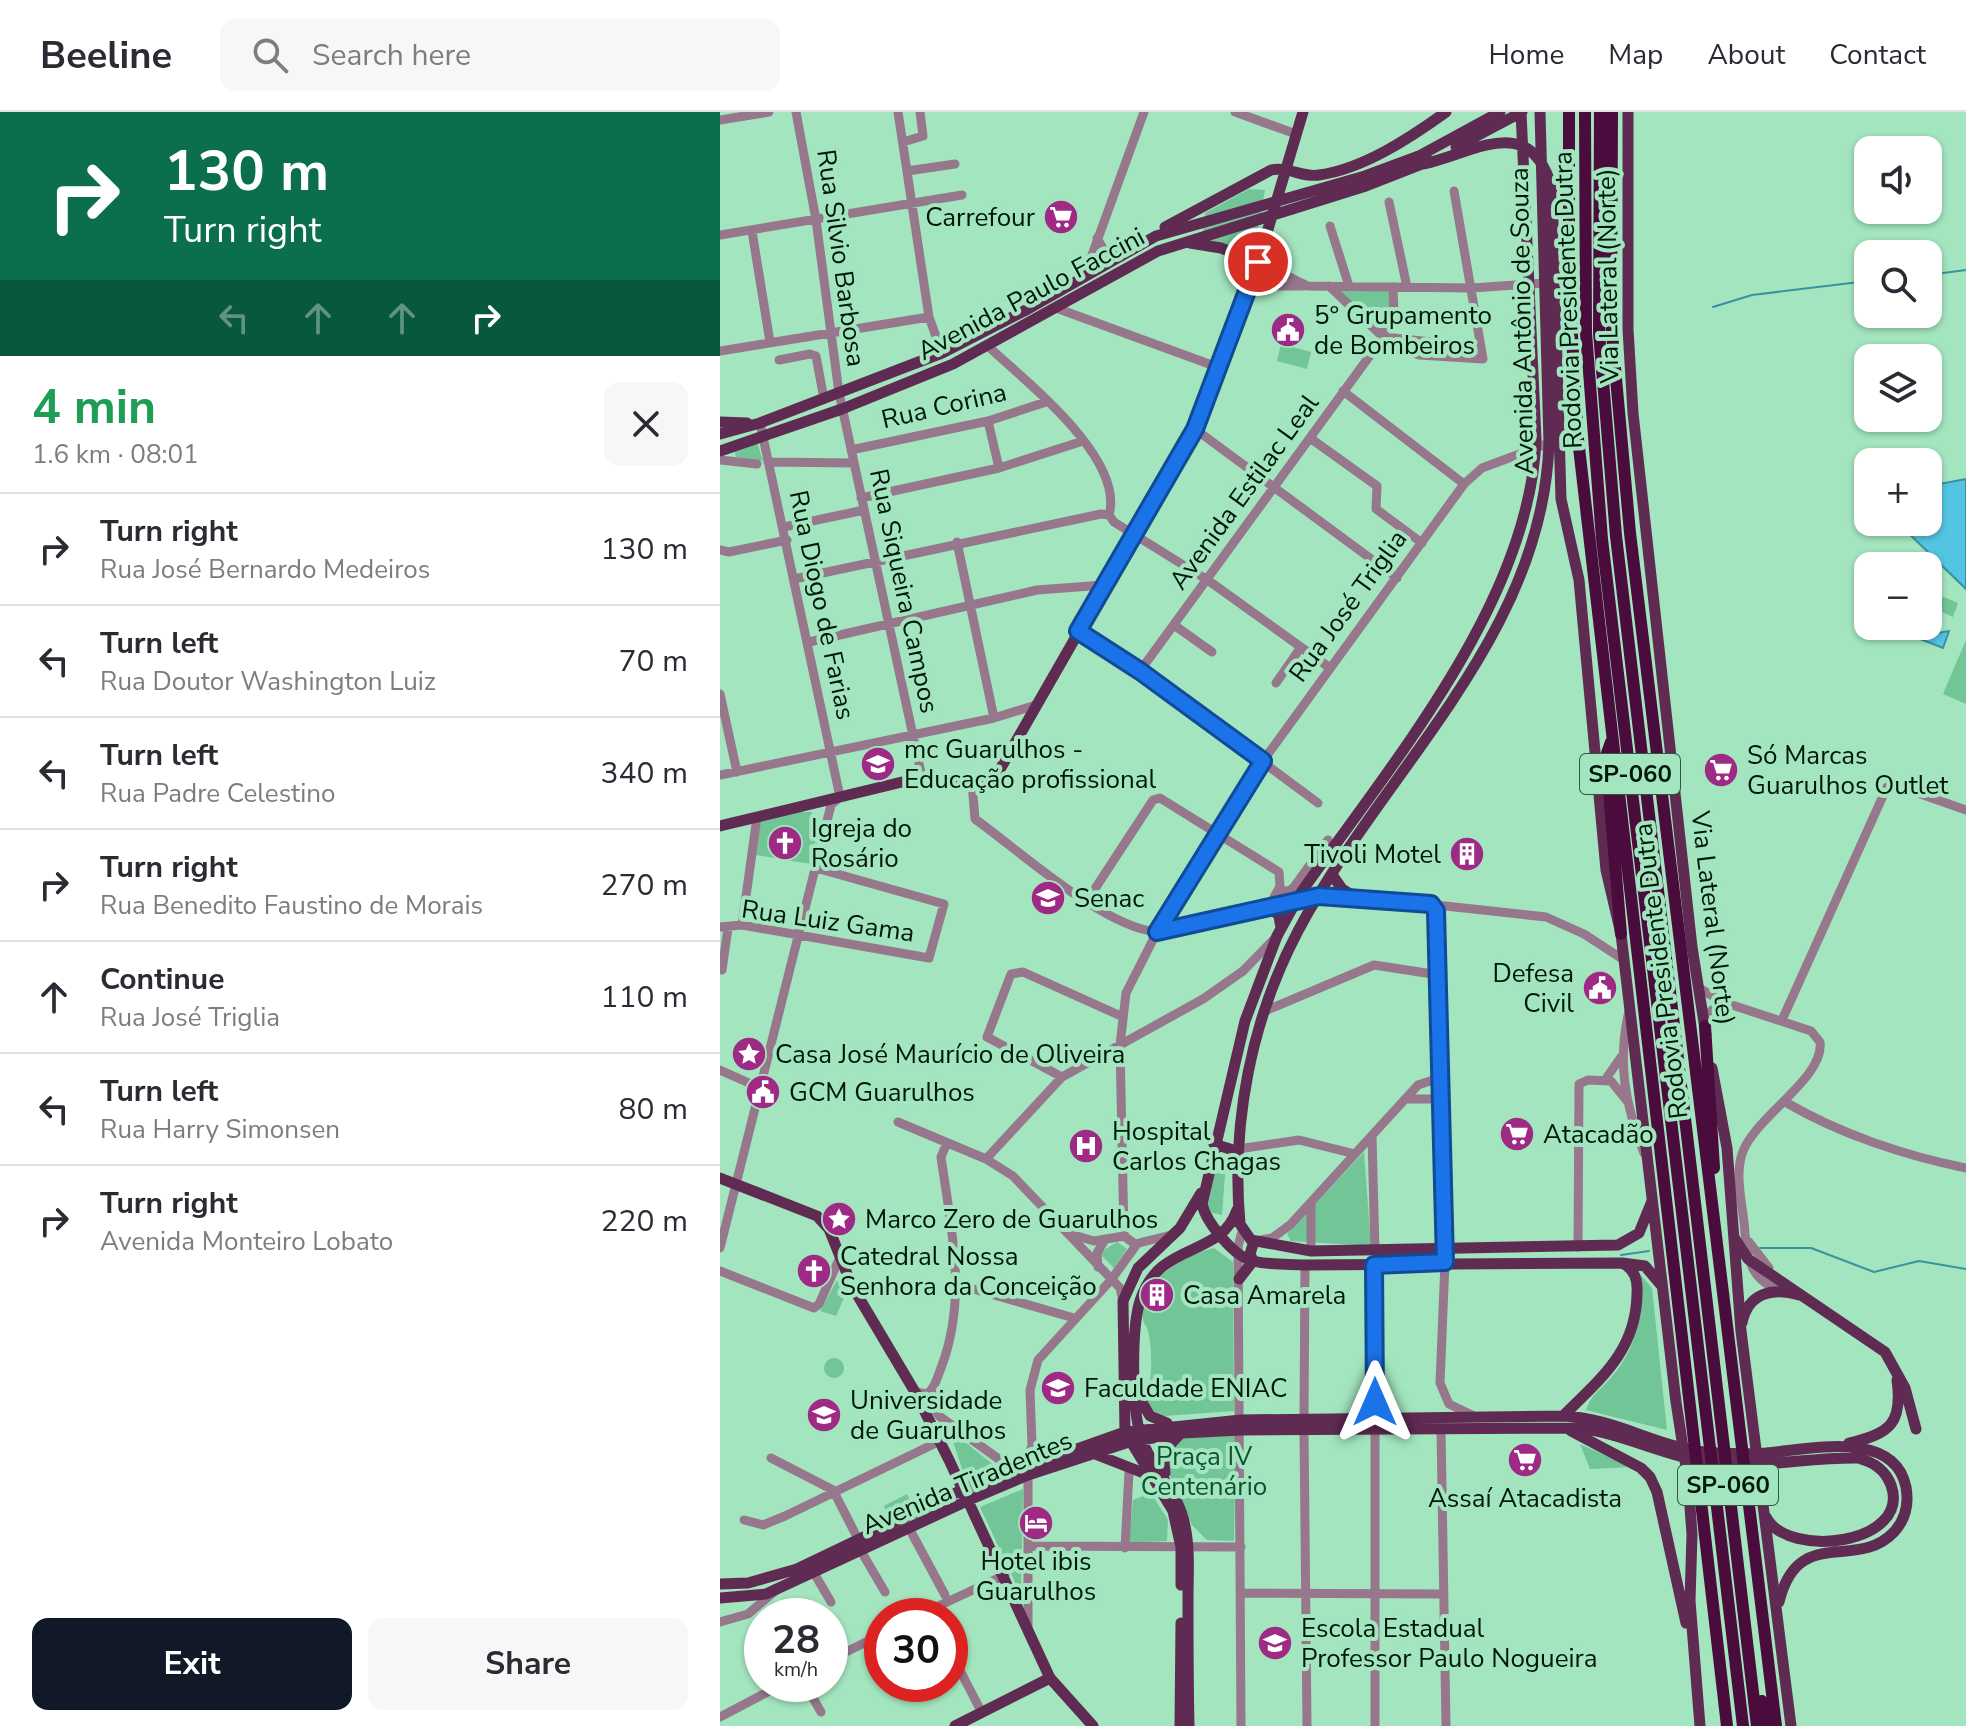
<!DOCTYPE html>
<meta charset="utf-8">
<style>
body{margin:0;font-family:"Nunito Sans",sans-serif;background:#f7f7f7;color:#2b2b33;height:100vh;display:flex;flex-direction:column;font-size:30px;white-space:nowrap}
*{box-sizing:border-box;margin:0}
p{font-size:26px;color:#7c7c81}
.icon{flex:none;width:44px;height:44px;fill:none;stroke:currentColor;stroke-width:2;stroke-linecap:round;stroke-linejoin:round}
.map{position:relative;flex:1;overflow:hidden}
.details{display:flex;flex-direction:column;background:#fff;width:720px}
.details>*{flex:none}
.top-card{background:#0b6e4f;color:#fff;overflow:hidden}
.buttons{position:absolute;left:1134px;top:24px;display:grid;gap:16px}
.buttons a{display:grid;place-items:center;width:88px;height:88px;border-radius:16px;background:#fff;box-shadow:0 2px 6px #0004;font-size:40px}
.speed{position:absolute;left:24px;top:1486px;display:flex;gap:16px;font-size:40px;font-weight:700;text-align:center}
.speed>*{display:grid;place-content:center;width:104px;height:104px;border-radius:50%;background:#fff;box-shadow:0 2px 6px #0004;line-height:1}
.speed small{font-size:20px;font-weight:400}
.speed .limit{border:12px solid #d22;background:#fff;color:#111}
.pin{position:absolute;display:grid;place-items:center;width:68px;height:68px;color:#fff;margin:-34px;border:4px solid #fff;border-radius:50%;box-shadow:0 2px 8px #0007}
.me{position:absolute;width:88px;margin:-44px;rotate:0deg;stroke-linejoin:round;filter:drop-shadow(0 0 6px #0008)}
.turn{display:flex;align-items:center;gap:28px;height:168px;padding:0 32px;font-size:36px}
.turn .icon{width:104px;height:104px;stroke-width:2.5}
.turn b{display:block;font-size:56px;line-height:68px}
.lanes{display:flex;align-items:center;height:76px;padding:0 32px;background:#0003;justify-content:center;gap:40px;direction:ltr}
.lanes .off{opacity:.35}
.round{display:grid;place-items:center;flex:none;width:84px;height:84px;border-radius:16px;background:#f7f7f7}
.head{display:flex;align-items:center;justify-content:space-between;height:136px;padding:0 32px}
h1{font-size:48px;font-weight:700;line-height:60px;color:#1e9e55}
.primary-button{display:flex;gap:16px;margin-top:auto;padding:16px 32px}
.primary-button a{flex:1;height:92px;border-radius:16px;background:#111827;color:#fff;font-size:32px;font-weight:700;line-height:92px;text-align:center}
.primary-button a+a{background:#f7f7f7;color:#2b2b33}
ul{padding:0;list-style:none}
li{display:flex;align-items:center;gap:24px;height:112px;padding:0 32px;border-top:2px solid #e1e1e2}
li div{flex:1}
li b{display:block;font-size:30px}
li em{font-style:normal}
header{display:flex;align-items:center;gap:48px;box-sizing:border-box;height:112px;padding:0 40px;background:#fff;border-bottom:2px solid #e1e1e2}
header strong{font-size:38px}
nav{display:flex;gap:44px;margin-inline-start:auto;font-size:28px}
.search{width:560px;height:72px;background:#f7f7f7;display:flex;align-items:center;gap:20px;box-sizing:border-box;padding:0 28px;border-radius:16px;color:#7c7c81;font-size:30px}
main{display:flex;flex:1;min-height:0}
.map>svg:first-child{display:block}
</style>
<header>
<strong>Beeline</strong>
<div class="search"><svg class="icon" aria-label="search" viewBox="0 0 24 24"><circle cx="10" cy="10" r="6"/><path d="M15 15l6 6"/></svg>Search here</div>
<nav><a>Home</a><a>Map</a><a>About</a><a>Contact</a></nav>
</header>
<main>
<section class="details">
<div class="top-card">
<div class="turn"><svg class="icon" aria-label="right" viewBox="0 0 24 24"><path d="M7 20v-9h11M14 6l5 5-5 5"/></svg><div><b>130 m</b>Turn right</div></div>
<div class="lanes"><svg class="icon off" aria-label="left" viewBox="0 0 24 24"><path d="M17 20v-9H6M10 6l-5 5 5 5"/></svg><svg class="icon off" aria-label="ahead" viewBox="0 0 24 24"><path d="M12 20V5M6 11l6-6 6 6"/></svg><svg class="icon off" aria-label="ahead" viewBox="0 0 24 24"><path d="M12 20V5M6 11l6-6 6 6"/></svg><svg class="icon" aria-label="right" viewBox="0 0 24 24"><path d="M7 20v-9h11M14 6l5 5-5 5"/></svg></div>
</div>
<div class="head"><div><h1>4 min</h1><p>1.6 km · 08:01</p></div><a class="round"><svg class="icon" aria-label="close" viewBox="0 0 24 24"><path d="M6 6l12 12M18 6L6 18"/></svg></a></div>
<ul>
<li><svg class="icon" aria-label="right" viewBox="0 0 24 24"><path d="M7 20v-9h11M14 6l5 5-5 5"/></svg><div><b>Turn right</b><p>Rua José Bernardo Medeiros</p></div><em>130 m</em></li>
<li><svg class="icon" aria-label="left" viewBox="0 0 24 24"><path d="M17 20v-9H6M10 6l-5 5 5 5"/></svg><div><b>Turn left</b><p>Rua Doutor Washington Luiz</p></div><em>70 m</em></li>
<li><svg class="icon" aria-label="left" viewBox="0 0 24 24"><path d="M17 20v-9H6M10 6l-5 5 5 5"/></svg><div><b>Turn left</b><p>Rua Padre Celestino</p></div><em>340 m</em></li>
<li><svg class="icon" aria-label="right" viewBox="0 0 24 24"><path d="M7 20v-9h11M14 6l5 5-5 5"/></svg><div><b>Turn right</b><p>Rua Benedito Faustino de Morais</p></div><em>270 m</em></li>
<li><svg class="icon" aria-label="ahead" viewBox="0 0 24 24"><path d="M12 20V5M6 11l6-6 6 6"/></svg><div><b>Continue</b><p>Rua José Triglia</p></div><em>110 m</em></li>
<li><svg class="icon" aria-label="left" viewBox="0 0 24 24"><path d="M17 20v-9H6M10 6l-5 5 5 5"/></svg><div><b>Turn left</b><p>Rua Harry Simonsen</p></div><em>80 m</em></li>
<li><svg class="icon" aria-label="right" viewBox="0 0 24 24"><path d="M7 20v-9h11M14 6l5 5-5 5"/></svg><div><b>Turn right</b><p>Avenida Monteiro Lobato</p></div><em>220 m</em></li>
</ul>
<div class="primary-button"><a>Exit</a><a>Share</a></div>
</section>
<div class="map">
<svg width="1246" height="1614" viewBox="0 0 1246 1614">
<rect width="100%" height="100%" fill="#a3e5be"/>
<path fill="#72c596" d="M529,77L545,78L533,143L507,132L482,129L485,101Z
M615,178H672L669,207L660,223Z
M561,232L591,240L587,257L557,249Z
M37,330L43,349L16,345L14,337Z
M1214,481L1238,491L1233,505L1208,494Z
M1246,528V592L1223,582Z
M79,700H91L99,710L91,752L36,743L41,707Z
M644,1040L651,1134L571,1129L567,1122Z
M498,1048L506,1050L502,1103L489,1100L485,1092Z
M397,1130L407,1137L394,1156L379,1141Z
M494,1136L513,1150L514,1299L445,1304L435,1301L426,1288C432,1269 433,1238 428,1219C427,1214 423,1211 423,1207C417,1170 465,1142 494,1136Z
M919,1161L932,1176L947,1318L866,1298C871,1283 878,1280 889,1268C917,1237 924,1202 919,1161Z
M117,1168L127,1179L116,1204L100,1199Z
M104 1256a10 10 0 1 1 20 0a10 10 0 1 1-20 0Z
M230,1321L235,1322L281,1359L247,1371Z
M516,1322L514,1429L487,1428L472,1413L446,1355L449,1337L463,1325Z
M860,1332L907,1353L910,1355L870,1357Z
M303,1377V1378L301,1483L260,1395Z
M431,1381L448,1408L447,1429L409,1431L413,1388Z
M187,1382L192,1392L168,1404L164,1394Z"/>
<path fill="#53c4e1" stroke="#3a91a1" stroke-width="2" d="M1246,367V477L1177,410H1208V374Z
M1209,510L1218,521L1229,519L1223,536L1200,527Z"/>
<g fill="none" stroke-linecap="round" stroke-linejoin="round">
<path stroke="#3a91a1" stroke-width="2" d="M1208,163L1246,158
M993,195L1032,183L1148,169
M1040,1136H1091L1154,1160L1199,1149L1246,1157
M901,1143L929,1139"/>
<path stroke="#96778c" stroke-width="9" d="M76,0L96,108L119,281L203,670
M178,0L209,205L222,241
M515,0L576,22
M0,8L49,0
M183,30L203,24L200,0
M187,59L235,52
M669,90L687,175
M610,114L629,174
M32,119L50,230
M0,123L242,83
M377,126L385,140L402,142
M538,150L588,174L752,176L824,171
M364,165L424,0
M531,174H584
M609,174L663,225
M336,196L500,256
M663,225L761,235
M659,231L699,243L763,247L734,79
M269,235C306,270 405,346 389,403L394,410L489,469L610,556
M0,239L209,205
M59,248L90,242L96,244L104,287
M623,279L744,372
M268,309L279,356
M475,317L677,466
M590,326L657,374L656,397L702,431
M131,338L268,309L326,290
M0,348L37,352
M48,350L134,351
M141,386L279,356L363,329
M64,415L144,398
M237,430L274,606
M0,438L9,440L67,428
M74,467L381,402L389,403
M454,513L492,540
M358,519L420,559L598,691
M89,530L317,478L384,473
M420,559L659,231L674,202L673,175
M556,571L581,535
M0,582L17,660
M0,663L274,606L316,593
M252,671L255,707C301,740 383,815 437,820L578,786L633,784L826,805L864,822L904,848
M558,778L569,779L574,775L608,728
M367,789L433,688L440,686L559,760L560,774L550,793
M711,792L718,809L725,1150L720,1271L729,1292L754,1304
M22,813L37,705
M0,815L22,813L209,846L224,792L96,756
M2,858L8,816
M979,876L1003,890L1091,919L1100,930C1105,966 1033,1006 1022,1042C1014,1067 1024,1096 1025,1122C1027,1150 1033,1169 1061,1179
M545,899L654,853L719,863
M909,899C897,950 905,993 924,1041
M983,905L1003,890
M1062,908L1167,675L1172,672L1246,698
M0,958L38,975
M342,965L267,925L291,862L303,860L401,904
M885,968L901,945
M685,987H719
M1067,991C1120,1022 1186,1044 1246,1056
M178,1010L266,1047L293,1064L400,1176L403,1189
M652,1024L655,1139
M518,1037L579,1028L635,1042
M266,1047L342,965L483,887L523,859L557,824
M347,1121L374,1129L404,1124
M451,1123L415,1132L404,1124L400,933L406,881L437,820L543,649L744,372L762,356L829,331
M541,1128L552,1126L570,1113L698,973L719,966
M1029,1130L1049,1156
M858,1135L859,972L868,968L891,969L907,989
M0,1136L111,693L120,685L40,311
M591,1139V1090
M378,1155L377,1141L384,1129
M0,1159L94,1196L99,1192L121,1143
M236,1172L354,1206
M212,1278V1292L219,1304L294,1358
M195,1280L207,1282C215,1276 217,1266 221,1256C248,1186 231,1116 221,1045L227,1031
M651,1305L655,1290L654,1153
M584,1306L585,1153
M584,1318L587,1614
M721,1318L726,1614
M51,1346L113,1378
M306,1353L312,1333L310,1278L318,1248L391,1168L417,1132
M113,1378L138,1427
M24,1408L43,1413L65,1404L220,1329
M189,1416L225,1483
M308,1434L521,1435
M405,1436L409,1360
M141,1439L165,1480
M94,1461L111,1490
M521,1481L724,1482
M197,1504L285,1463
M0,1510L28,1502L55,1479
M308,1516V1363
M230,1539L262,1601
M110,1548L162,1522
M85,1572L101,1600
M0,1605L63,1572
M521,1614L518,1135L522,1119
M655,1614V1318"/>
<path stroke="#5f2b52" stroke-width="11" d="M801,0L816,327C810,490 670,653 580,782L557,824L525,909L482,1092C486,1110 514,1145 533,1149C549,1153 568,1152 585,1153L902,1151L925,1154L941,1173
M820,0L829,331C823,525 663,658 578,819C531,908 511,1012 520,1112L531,1128L591,1139L898,1133L919,1121L932,1089
M908,0V217L913,301L972,835L986,923
M736,35L802,0
M704,52C756,40 810,0 832,76L841,387L859,468L886,758L901,822L956,1290L968,1368L972,1422L970,1489L980,1614
M445,115L551,58C569,54 582,66 599,63C643,57 690,26 726,0
M470,131L501,136L538,150
M0,310L27,311
M0,322L40,311L222,241L308,197L436,124L645,64L699,44L780,0
M0,339L122,297L233,252L438,139L646,74L710,49
M0,714L182,670L260,672L275,666L475,317L531,174L583,0
M613,764L622,777L633,784
M549,793L559,804L561,816
M992,956L1007,1036L1021,1219L1071,1614
M494,1032L510,1037L518,1045
M0,1066L97,1104L109,1117L132,1174L195,1280L229,1348L330,1566L373,1614
M1015,1127L1028,1147L1165,1240L1185,1276L1196,1317
M519,1167L533,1149L530,1142L534,1129
M1022,1211C1028,1181 1052,1175 1079,1183
M420,1287L430,1304L447,1311
M843,1304C881,1266 916,1239 917,1182C918,1168 915,1157 902,1151
M851,1319L921,1356L930,1365L937,1380L966,1511
M1129,1331C1170,1322 1183,1311 1177,1268
M375,1342L426,1362
M445,1361L443,1340L460,1322
M0,1472L28,1471L77,1457L244,1377L405,1320L521,1308L843,1304C894,1306 935,1334 984,1340C1005,1342 1025,1342 1046,1341C1087,1338 1174,1316 1186,1375C1189,1392 1186,1407 1174,1420C1136,1460 1078,1412 1059,1490
M461,1473V1435L453,1399L405,1320L403,1189L418,1156L460,1116L481,1081
M0,1486L46,1482L249,1388L308,1363L409,1330L462,1321L521,1318L859,1316C905,1322 945,1344 990,1351C1040,1357 1089,1345 1138,1346C1153,1350 1165,1357 1171,1373C1192,1432 1068,1448 1046,1405
M235,1614L330,1566
M460,1614L461,1511
M469,1614C468,1571 468,1529 468,1486C468,1462 470,1438 465,1414C459,1382 437,1362 424,1333C411,1307 411,1218 420,1189C439,1128 500,1147 517,1098"/>
<path stroke="#4a0b3d" stroke-width="12" d="M849,0V172L858,327L1007,1614
M865,0L866,221L882,427L1023,1614
M880,0L879,221L896,424L1037,1614
M892,0L891,211L910,421L1056,1614
M891,630L886,644L901,822
M985,914L994,1056
M1042,1589L1046,1614"/>
</g>
<g fill="none" stroke-linecap="round" stroke-linejoin="round">
<g stroke="#114b97" stroke-width="20">
<path id="route" d="M538,150L475,317L358,519L420,559L543,649L437,820L599,784L711,792L716,799L725,1150L654,1153L655,1290"/>
</g>
<use href="#route" stroke="#1a73e8" stroke-width="14"/>
</g>
<defs>
<g id="supermarket-disc" transform="scale(1.8)"><circle r="9.5" fill="#9e2a85" stroke="#a3e5be"/><path d="M-6-5.5h2.5l.6 2H6L4.5 2H-2.5L-4.4-4H-6ZM-1.5 3.2a1.3 1.3 0 1 0 .1 0ZM3 3.2a1.3 1.3 0 1 0 .1 0Z" fill="#fff"/></g>
<g id="civic-disc" transform="scale(1.8)"><circle r="9.5" fill="#9e2a85" stroke="#a3e5be"/><path d="M-.6-6.5H3V-4.5H.6V-3L4-1V1h2V6H-6V1h2V-1L-.6-3ZM-1.2 2.5V6h2.4V2.5Z" fill="#fff"/></g>
<g id="university-disc" transform="scale(1.8)"><circle r="9.5" fill="#9e2a85" stroke="#a3e5be"/><path d="M0-5L7-2L0 1L-7-2ZM-4 1L0 2.5L4 1V4Q0 6-4 4Z" fill="#fff"/></g>
<g id="church-disc" transform="scale(1.8)"><circle r="9.5" fill="#9e2a85" stroke="#a3e5be"/><path d="M-1.2-6h2.4v3.5h3.3v2.4h-3.3V6h-2.4V-.1h-3.3v-2.4h3.3Z" fill="#fff"/></g>
<g id="building-disc" transform="scale(1.8)"><circle r="9.5" fill="#9e2a85" stroke="#a3e5be"/><path d="M-4-6H4V6H1V3H-1V6H-4ZM-2.5-4.3h1.7v1.8h-1.7ZM.8-4.3h1.7v1.8H.8ZM-2.5-1h1.7V.8h-1.7ZM.8-1h1.7V.8H.8Z" fill="#fff"/></g>
<g id="sight-disc" transform="scale(1.8)"><circle r="9.5" fill="#9e2a85" stroke="#a3e5be"/><path d="M0-6L1.8-2.2L6-1.7L2.9 1.2L3.7 5.4L0 3.3L-3.7 5.4L-2.9 1.2L-6-1.7L-1.8-2.2Z" fill="#fff"/></g>
<g id="hospital-disc" transform="scale(1.8)"><circle r="9.5" fill="#9e2a85" stroke="#a3e5be"/><path d="M-5-5h3v3.5h4V-5h3V5h-3V1.5h-4V5h-3Z" fill="#fff"/></g>
<g id="hotel-disc" transform="scale(1.8)"><circle r="9.5" fill="#9e2a85" stroke="#a3e5be"/><path d="M-6-4.5h1.5V1H6V5H4.5V3h-9V5H-6ZM-4 0a1.8 1.8 0 1 1 3.6 0ZM.5 0V-2.5h3Q6-2.5 6 0Z" fill="#fff"/></g>
<g id="school-disc" transform="scale(1.8)"><circle r="9.5" fill="#9e2a85" stroke="#a3e5be"/><path d="M0-5L7-2L0 1L-7-2ZM-4 1L0 2.5L4 1V4Q0 6-4 4Z" fill="#fff"/></g>
</defs>
<g fill-rule="evenodd">
<use href="#supermarket-disc" x="341" y="105"/>
<use href="#civic-disc" x="568" y="218"/>
<use href="#university-disc" x="158" y="652"/>
<use href="#supermarket-disc" x="1001" y="658"/>
<use href="#church-disc" x="65" y="731"/>
<use href="#building-disc" x="747" y="742"/>
<use href="#university-disc" x="328" y="786"/>
<use href="#civic-disc" x="880" y="876"/>
<use href="#sight-disc" x="29" y="942"/>
<use href="#civic-disc" x="43" y="980"/>
<use href="#supermarket-disc" x="797" y="1022"/>
<use href="#hospital-disc" x="366" y="1034"/>
<use href="#sight-disc" x="119" y="1107"/>
<use href="#church-disc" x="94" y="1159"/>
<use href="#building-disc" x="437" y="1183"/>
<use href="#university-disc" x="338" y="1276"/>
<use href="#university-disc" x="104" y="1303"/>
<use href="#supermarket-disc" x="805" y="1348"/>
<use href="#hotel-disc" x="316" y="1411"/>
<use href="#school-disc" x="555" y="1531"/>
</g>
<g text-anchor="middle" dominant-baseline="central" stroke-width="8" stroke-linejoin="round" paint-order="stroke">
<g fill="#a3e5be" stroke="#325641" stroke-width="2">
<rect x="860" y="642" width="100" height="40" rx="6"/>
<rect x="958" y="1353" width="100" height="40" rx="6"/>
</g>
<g font-size="24" font-weight="bold" fill="#01190c">
<text x="910" y="662">SP-060</text>
<text x="1008" y="1373">SP-060</text>
</g>
<g font-size="26" fill="#01190c" stroke="#a3e5be" text-anchor="start">
<text x="315" y="105" text-anchor="end">Carrefour</text>
<text x="594" y="203">5° Grupamento<tspan x="594" dy="30">de Bombeiros</tspan></text>
<text x="184" y="637">mc Guarulhos -<tspan x="184" dy="30">Educação profissional</tspan></text>
<text x="1027" y="643">Só Marcas<tspan x="1027" dy="30">Guarulhos Outlet</tspan></text>
<text x="91" y="716">Igreja do<tspan x="91" dy="30">Rosário</tspan></text>
<text x="721" y="742" text-anchor="end">Tivoli Motel</text>
<text x="354" y="786">Senac</text>
<text x="854" y="861" text-anchor="end">Defesa<tspan x="854" dy="30">Civil</tspan></text>
<text x="55" y="942">Casa José Maurício de Oliveira</text>
<text x="69" y="980">GCM Guarulhos</text>
<text x="392" y="1019">Hospital<tspan x="392" dy="30">Carlos Chagas</tspan></text>
<text x="823" y="1022">Atacadão</text>
<text x="145" y="1107">Marco Zero de Guarulhos</text>
<text x="120" y="1144">Catedral Nossa<tspan x="120" dy="30">Senhora da Conceição</tspan></text>
<text x="463" y="1183">Casa Amarela</text>
<text x="364" y="1276">Faculdade ENIAC</text>
<text x="130" y="1288">Universidade<tspan x="130" dy="30">de Guarulhos</tspan></text>
<text x="805" y="1386" text-anchor="middle">Assaí Atacadista</text>
<text x="316" y="1449" text-anchor="middle">Hotel ibis<tspan x="316" dy="30">Guarulhos</tspan></text>
<text x="581" y="1516">Escola Estadual<tspan x="581" dy="30">Professor Paulo Nogueira</tspan></text>
</g>
<g font-size="26" fill="#01190c" stroke="#a3e5be">
<text transform="translate(121 146) rotate(82)">Rua Silvio Barbosa</text>
<text transform="translate(888 164) rotate(-91)">Via Lateral (Norte)</text>
<text transform="translate(311 182) rotate(-28)">Avenida Paulo Faccini</text>
<text transform="translate(848 188) rotate(-92)">Rodovia Presidente Dutra</text>
<text transform="translate(802 209) rotate(-91)">Avenida Antônio de Souza</text>
<text transform="translate(224 294) rotate(-13)">Rua Corina</text>
<text transform="translate(524 380) rotate(-54)">Avenida Estilac Leal</text>
<text transform="translate(184 479) rotate(78)">Rua Siqueira Campos</text>
<text transform="translate(102 493) rotate(78)">Rua Diogo de Farias</text>
<text transform="translate(628 494) rotate(-54)">Rua José Triglia</text>
<text transform="translate(993 806) rotate(83)">Via Lateral (Norte)</text>
<text transform="translate(108 809) rotate(8)">Rua Luiz Gama</text>
<text transform="translate(941 859) rotate(-97)">Rodovia Presidente Dutra</text>
<text transform="translate(247 1371) rotate(-23)">Avenida Tiradentes</text>
</g>
<g font-size="26" fill="#0d5132" stroke="#a3e5be">
<text x="484" y="1344">Praça IV<tspan x="484" dy="30">Centenário</tspan></text>
</g>
</g>
</svg>
<div class="buttons">
<a><svg class="icon" aria-label="sound" viewBox="0 0 24 24"><path d="M4 9h4l5-4v14l-5-4H4zM17 9q2 3 0 6"/></svg></a>
<a><svg class="icon" aria-label="search" viewBox="0 0 24 24"><circle cx="10" cy="10" r="6"/><path d="M15 15l6 6"/></svg></a>
<a><svg class="icon" aria-label="layers" viewBox="0 0 24 24"><path d="M12 4l9 5-9 5-9-5zM3 14l9 5 9-5"/></svg></a>
<a>+</a>
<a>−</a>
</div>
<div class="speed"><div>28<small>km/h</small></div><div class="limit">30</div></div>
<div class="pin" style="left:538px;top:150px;background:#d93025"><svg class="icon" aria-label="arrive" viewBox="0 0 24 24"><path d="M6 21V4h12l-3 4 3 4H6"/></svg></div>
<svg class="me" style="left:655px;top:1290px" viewBox="-20 -20 40 40"><path d="M0-17L14 15 0 8-14 15z" fill="#1a73e8" stroke="#fff" stroke-width="4"/></svg>
</div>
</main>
